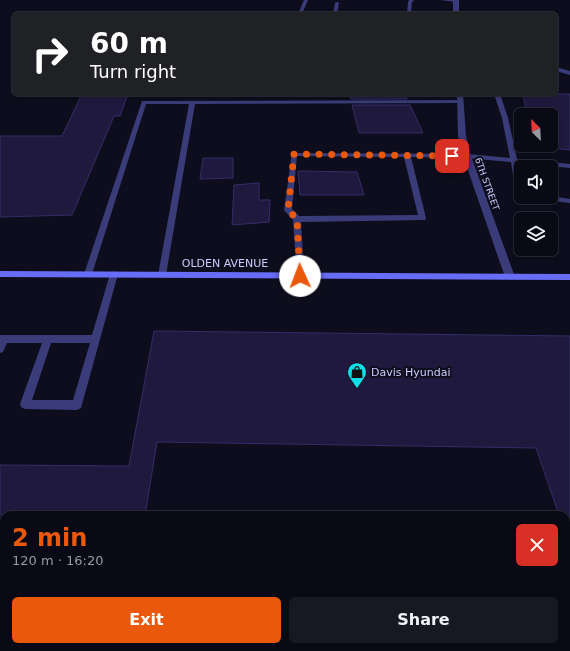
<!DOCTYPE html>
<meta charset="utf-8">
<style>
body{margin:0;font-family:"DejaVu Sans",sans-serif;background:#181823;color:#f1f3f6;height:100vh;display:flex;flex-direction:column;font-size:15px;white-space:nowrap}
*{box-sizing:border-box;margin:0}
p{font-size:13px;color:#999aa1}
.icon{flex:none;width:22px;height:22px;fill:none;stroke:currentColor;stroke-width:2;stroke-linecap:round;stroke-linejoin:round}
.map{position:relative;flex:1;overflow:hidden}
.side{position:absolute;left:0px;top:511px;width:570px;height:140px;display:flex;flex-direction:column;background:#0a0a16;border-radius:12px 12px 0 0;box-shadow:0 2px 6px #0003,0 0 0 1px #2a2b35}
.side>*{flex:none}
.banner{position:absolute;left:12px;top:12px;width:546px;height:84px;border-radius:6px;box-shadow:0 2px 6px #0003,0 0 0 1px #2a2b35;background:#202124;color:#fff;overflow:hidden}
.needle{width:26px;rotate:336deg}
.buttons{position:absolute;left:514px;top:108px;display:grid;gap:8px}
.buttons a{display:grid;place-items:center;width:44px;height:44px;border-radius:6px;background:#0a0a16;box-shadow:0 2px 6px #0003,0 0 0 1px #2a2b35;font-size:20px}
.pin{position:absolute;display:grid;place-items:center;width:34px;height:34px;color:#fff;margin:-17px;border-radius:8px;box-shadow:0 2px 6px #0006}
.me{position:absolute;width:44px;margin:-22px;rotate:358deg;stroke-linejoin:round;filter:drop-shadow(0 0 3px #0008)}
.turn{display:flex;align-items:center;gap:14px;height:84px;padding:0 12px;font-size:18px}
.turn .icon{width:52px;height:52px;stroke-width:2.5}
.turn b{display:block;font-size:28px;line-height:34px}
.round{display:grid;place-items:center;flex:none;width:42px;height:42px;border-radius:6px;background:#181823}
.head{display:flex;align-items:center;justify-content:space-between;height:68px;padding:0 12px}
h1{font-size:24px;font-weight:800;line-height:30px;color:#ea580c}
.button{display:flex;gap:8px;margin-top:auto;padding:8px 12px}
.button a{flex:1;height:46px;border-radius:6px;background:#ea580c;color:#fff;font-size:16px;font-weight:800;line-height:46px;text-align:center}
.button a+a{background:#181823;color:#f1f3f6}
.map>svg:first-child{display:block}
</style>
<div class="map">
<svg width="570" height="651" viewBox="0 0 570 651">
<rect width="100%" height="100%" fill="#0e0d1d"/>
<path fill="#1f1a3d" stroke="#352d67" d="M82,94H128L120,116H114L72,215L0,217V136H62Z
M349,94H405L407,99H351Z
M523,94H570V150L533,146L551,145V115H527Z
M352,105H410L423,133H359Z
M203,158H233V178L200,179Z
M298,171L357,172L364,195H300Z
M259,183V200H270L269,222L232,225L234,185Z
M154,331L570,336V538L567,539L566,536V515H559L536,448L157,442L145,515H0V465L129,466Z"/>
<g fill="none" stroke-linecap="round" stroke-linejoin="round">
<path fill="#3a3c79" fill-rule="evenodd" d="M304,0H308L302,14H298Z
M409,0H414L412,2L411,14H407L408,2Z
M440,0H458V1L456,2Z
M337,2L339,3L337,14H333L335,3Z
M556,67L570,71V75L556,71Z
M494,94H500L508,118L517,159L570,164V168L518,163L521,182V197H522H520L516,195L511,162L467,158L411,157L426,218L425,220L301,222L304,275L303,277H297L293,220L284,210L292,153L467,154L510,158L502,118ZM297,156L404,157L418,215L299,216L292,209Z
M460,100L462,101V103L195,104L166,275L162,278L158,275L189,104H146L92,274L88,277L84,274L142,101Z
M551,196L570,199V203L538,199L534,197Z
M114,271L118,274L81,408L77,410L25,409L21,407L20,404L42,343H7L3,352L0,353V335H92L110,274ZM51,343H90L73,400H32Z
M186,647H200V651H186Z
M471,647H485L486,651H472Z"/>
<path fill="#3a3c79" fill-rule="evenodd" d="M453,0H459V14H453Z
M457,94H463L466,136L471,156L515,277L510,280L505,277L463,156L458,136Z"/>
<path fill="#686df7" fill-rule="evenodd" d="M0,271L570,274V280L0,277Z"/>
</g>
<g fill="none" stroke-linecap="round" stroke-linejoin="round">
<path stroke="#ea580c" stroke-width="7" stroke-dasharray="0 12.6" d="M300,276L297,219L288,210L294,154L452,156"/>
</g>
<defs>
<g id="shop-pin" transform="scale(1)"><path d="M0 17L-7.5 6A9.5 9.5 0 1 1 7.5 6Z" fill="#0ddee7" stroke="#0e0d1d"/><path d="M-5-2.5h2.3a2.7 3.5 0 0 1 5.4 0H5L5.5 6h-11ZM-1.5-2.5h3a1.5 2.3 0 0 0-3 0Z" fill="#111"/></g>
</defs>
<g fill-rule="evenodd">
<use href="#shop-pin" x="357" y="372"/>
</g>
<g text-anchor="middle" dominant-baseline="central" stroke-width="4" stroke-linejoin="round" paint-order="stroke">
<g font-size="9" fill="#cecbfc" stroke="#0e0d1d">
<text transform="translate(487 184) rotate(70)">6TH STREET</text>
</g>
<g font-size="11" fill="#cecbfc" stroke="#0e0d1d">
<text x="225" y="263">OLDEN AVENUE</text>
</g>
<g font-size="11" fill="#cecbfc" stroke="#0e0d1d" text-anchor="start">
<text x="371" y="372">Davis Hyundai</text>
</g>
</g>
</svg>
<div class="buttons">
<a><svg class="needle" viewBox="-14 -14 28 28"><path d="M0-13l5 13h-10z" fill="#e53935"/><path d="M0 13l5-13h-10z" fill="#999aa1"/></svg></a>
<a><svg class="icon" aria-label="sound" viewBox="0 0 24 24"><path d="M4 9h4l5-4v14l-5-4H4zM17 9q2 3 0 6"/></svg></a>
<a><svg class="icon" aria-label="layers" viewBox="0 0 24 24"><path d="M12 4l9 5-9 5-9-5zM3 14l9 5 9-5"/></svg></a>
</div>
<div class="pin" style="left:452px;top:156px;background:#d93025"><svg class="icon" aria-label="arrive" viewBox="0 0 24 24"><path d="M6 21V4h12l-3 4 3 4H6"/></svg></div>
<svg class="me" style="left:300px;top:276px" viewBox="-20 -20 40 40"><circle r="19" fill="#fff"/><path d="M0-13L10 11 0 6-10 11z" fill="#ea580c"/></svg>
<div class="banner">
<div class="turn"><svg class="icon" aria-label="right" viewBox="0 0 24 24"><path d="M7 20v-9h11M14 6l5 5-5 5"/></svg><div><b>60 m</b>Turn right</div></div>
</div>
<section class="side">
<div class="head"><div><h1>2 min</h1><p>120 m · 16:20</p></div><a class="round" style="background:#d93025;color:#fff"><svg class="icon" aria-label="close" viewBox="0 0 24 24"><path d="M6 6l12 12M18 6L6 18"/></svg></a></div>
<div class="button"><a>Exit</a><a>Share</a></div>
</section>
</div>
